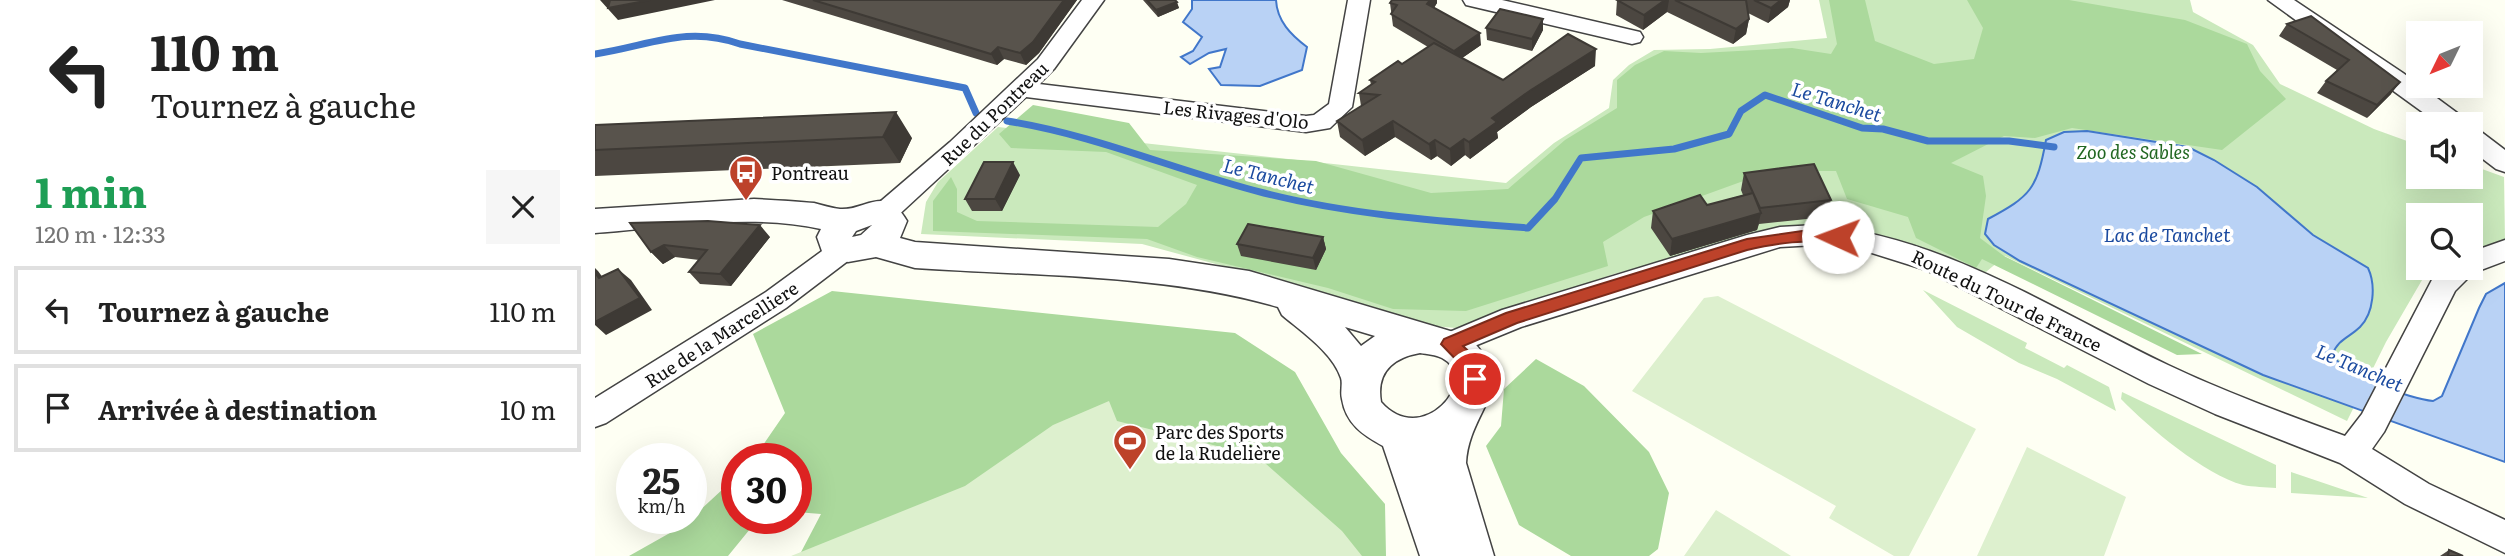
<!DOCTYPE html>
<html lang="fr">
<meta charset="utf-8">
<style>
body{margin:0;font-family:Literata,serif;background:#f6f6f6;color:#222;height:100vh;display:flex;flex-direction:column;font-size:26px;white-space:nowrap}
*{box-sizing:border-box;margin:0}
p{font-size:23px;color:#767676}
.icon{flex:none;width:38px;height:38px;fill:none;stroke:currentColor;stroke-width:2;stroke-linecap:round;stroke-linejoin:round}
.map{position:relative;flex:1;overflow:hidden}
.side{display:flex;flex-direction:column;background:#fff;width:595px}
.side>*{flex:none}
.top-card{background:#fff;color:#222;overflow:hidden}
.needle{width:46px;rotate:227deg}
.controls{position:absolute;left:1811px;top:21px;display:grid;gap:14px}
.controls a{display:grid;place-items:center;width:77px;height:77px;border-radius:0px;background:#fff;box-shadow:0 7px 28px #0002;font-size:35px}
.speed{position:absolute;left:21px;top:443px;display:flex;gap:14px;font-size:35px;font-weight:700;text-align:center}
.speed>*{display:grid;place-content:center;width:91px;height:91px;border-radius:50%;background:#fff;box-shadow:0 7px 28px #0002;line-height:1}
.speed small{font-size:18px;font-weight:400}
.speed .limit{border:10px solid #d22;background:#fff;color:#111}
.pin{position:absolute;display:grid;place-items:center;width:60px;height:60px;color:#fff;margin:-30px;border:4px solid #fff;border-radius:50%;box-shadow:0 2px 7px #0007}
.me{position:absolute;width:77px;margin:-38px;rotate:272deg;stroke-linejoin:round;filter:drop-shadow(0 0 5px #0008)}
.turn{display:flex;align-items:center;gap:24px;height:147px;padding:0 35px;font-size:32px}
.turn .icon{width:91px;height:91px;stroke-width:2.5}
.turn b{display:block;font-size:49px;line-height:60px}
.round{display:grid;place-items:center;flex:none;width:74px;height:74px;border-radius:0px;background:#f6f6f6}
.head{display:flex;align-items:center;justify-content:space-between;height:119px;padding:0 35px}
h1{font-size:42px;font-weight:700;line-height:52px;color:#1e9e55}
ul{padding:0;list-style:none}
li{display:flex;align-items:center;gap:21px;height:88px;margin:0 14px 10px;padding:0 21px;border:4px solid #e0e0e0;border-radius:0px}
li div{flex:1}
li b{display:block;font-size:26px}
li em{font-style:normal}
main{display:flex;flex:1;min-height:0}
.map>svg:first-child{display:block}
</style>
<main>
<section class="side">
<div class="top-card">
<div class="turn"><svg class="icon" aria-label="left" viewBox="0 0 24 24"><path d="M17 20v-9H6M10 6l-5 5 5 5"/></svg><div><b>110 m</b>Tournez à gauche</div></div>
</div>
<div class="head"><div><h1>1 min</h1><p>120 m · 12:33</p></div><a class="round"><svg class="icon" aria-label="close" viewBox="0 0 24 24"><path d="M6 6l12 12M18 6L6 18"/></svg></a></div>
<ul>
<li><svg class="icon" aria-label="left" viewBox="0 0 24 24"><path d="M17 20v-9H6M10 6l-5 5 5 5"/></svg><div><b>Tournez à gauche</b></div><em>110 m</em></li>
<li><svg class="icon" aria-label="arrive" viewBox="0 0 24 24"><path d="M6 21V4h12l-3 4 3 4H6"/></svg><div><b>Arrivée à destination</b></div><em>10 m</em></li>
</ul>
</section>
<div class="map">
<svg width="1910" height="556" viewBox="0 0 1910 556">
<rect width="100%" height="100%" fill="#fefff3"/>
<path fill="#cae9bc" d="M1224,0H1595L1598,12L1658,45L1685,84L1779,129L1823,145L1824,177H1876V165L1909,177L1910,242L1876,253V215H1824V268H1834L1791,342L1752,421L1410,256L1385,277L1337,256L1164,234L1019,274L861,328L815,324L698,285L547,244L326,234L331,202L343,182L403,127L911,183L959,143L1014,108L1018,80L1034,65L1059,50L1115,49L1232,38Z
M1328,290L1432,343L1430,348L1469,368L1472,365L1514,387L1521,411L1462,379L1424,363L1362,327Z
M1527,392L1681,465V488C1671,487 1658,487 1648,485C1610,475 1553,427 1526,399Z
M1696,472L1773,498L1696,493Z"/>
<path fill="#abd99c" d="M1234,0H1270L1280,41L1339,64L1379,59L1388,28L1372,0H1474L1590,20L1652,44L1665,71L1691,99L1627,150L1477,128L1440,138L1409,136L1356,163L1388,176L1391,196L1385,238L1409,256L1607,354L1582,355L1387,259L1381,268L1321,238L1313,217L1252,199L1241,171H1176L1049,217L1008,242L1013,266L871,311L798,309L733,288L602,257L552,239L338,231V201L356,177L362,189V212L382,221L563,227L591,204L602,185L511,152L416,148L404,134L438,105L534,123L555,150L721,161L836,193L913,189L970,140L1022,108V80L1040,65L1069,51L1106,53L1197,48L1236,54L1242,44Z
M237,291L640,333L700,372L746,453L790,504L791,556H204L226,514L201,512V458H159L190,413L158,334Z
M941,359L989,386L1054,452L1074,493L1063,549L1054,556H976L924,525L891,446L906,426L909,389Z
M142,476V518H164L133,556H34L89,525Z"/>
<path fill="#ddf0ce" d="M1123,296L1381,429L1314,556H1299L1234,518L1241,506L1037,391L1109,298Z
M514,401L522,421L662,456L747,531L767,556H196L370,486L458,425Z
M1432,447L1531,497L1509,556H1382Z
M1121,510L1193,554L1196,556H1089Z"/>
<path fill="#b9d2f5" stroke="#4177ca" stroke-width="2" d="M597,0H681C682,21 696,35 712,47L707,70L665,86L626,85L614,69L625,67L631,49L614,53L595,64L586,57L598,51L607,37L588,22L597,9Z
M1492,131L1593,147L1619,160L1662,187L1718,235L1773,268C1781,285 1779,313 1765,327C1755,337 1742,340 1738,354C1746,375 1816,399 1838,401L1847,396L1884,308L1891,294L1910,283V462L1668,375L1425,261L1399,245L1390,234L1393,219C1436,196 1442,189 1451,140L1469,132Z"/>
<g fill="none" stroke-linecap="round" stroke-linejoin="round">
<path stroke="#4177ca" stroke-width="7" d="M0,54C54,46 91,25 145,44L370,88L381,113
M412,121C501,135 582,171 669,193C755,215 844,221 933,228L960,199L986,158L1079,149L1134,134L1146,111L1170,95L1267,128L1288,129L1333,141H1414L1459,147"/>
<g stroke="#434343" stroke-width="3">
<path id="minor" d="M487,0H509L459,69L444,84L711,116L719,115L734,104L753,0H775L757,107L735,128L711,132L431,97L297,221L288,224L279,221L275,214L279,207L355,142L443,59Z
M868,0H907L1045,32L1048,37L1045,42L1037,44L871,5Z
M1673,0H1699L1808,73L1869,118L1872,124H1844Z
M1876,129L1885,131L1910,150V172L1901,169L1876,150Z
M1221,225C1348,236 1460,311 1573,365C1630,392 1690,414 1750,436L1767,414L1839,276L1846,268H1876V252L1910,240V261L1878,273L1860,291L1789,432L1777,449L1834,484L1910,520V553L1810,504L1745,463L1620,414L1554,384L1331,270L1264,249L1221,245L1185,247L926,327L855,356L845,352L840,344L845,336L907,310L1152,235L1185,227Z
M248,240L258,243L262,250L258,257L191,308L11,423L0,427V398L171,292L238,243Z"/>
</g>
<g stroke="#434343" stroke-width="3">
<path id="tertiary" d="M159,199C179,200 199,201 219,203C227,205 236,208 245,209C271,211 290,183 312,221L305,238L320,242L574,259L654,271L872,336C928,387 874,407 871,463L899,556H825L788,446C768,435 751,424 747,399C745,392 748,384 746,378C737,352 708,333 687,315L683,307C571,274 437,276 320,268L281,257L253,262L228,254L222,237L226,229C154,213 73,228 0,233V209ZM277,225L266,235L257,237L261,231ZM750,327L780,336L766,346ZM825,353C832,354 841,355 847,358C887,379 827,449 786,402C781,373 797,358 825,353Z"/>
</g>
<use href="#minor" fill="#fff" fill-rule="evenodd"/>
<use href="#tertiary" fill="#fff" fill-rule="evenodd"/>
</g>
<path fill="#4c4741" d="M187,0H482L444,53L431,65L409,59L402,65Z
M548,0H580L584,8L563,17Z
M1022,0H1195L1193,7L1173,23L1153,13L1154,19L1151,34L1138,44L1072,12L1048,30L1021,15Z
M795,3H842L839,8L886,45L867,58L908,80L1000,66L936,107L902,132L903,138L875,159L870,155L856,166L842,156L836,160L800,137L770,156L745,137L742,121L766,106L764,93L776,85L775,80L807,64L833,47L798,26Z
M1716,16L1796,94L1772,118L1722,93L1731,81L1742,70L1684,36L1692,24Z
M891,28L948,30L937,51L892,40Z
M0,125L317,138L305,163L0,176Z
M1149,173L1236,200L1231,217L1164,224L1162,230L1075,256L1056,228L1058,211L1112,205L1148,195L1146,190Z
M425,175L407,211H377L370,199Z
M35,223L175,237L136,286L105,284L94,272L104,260L80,257L68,264L56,252Z
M728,237L731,249L721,270L646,256L642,244Z
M1854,550L1868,556H1845Z"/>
<path fill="#3e3a35" d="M5,0H120L23,20Z
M469,0H482L444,53L431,65L425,53Z
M835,0H842V3L833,16L832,4Z
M1070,0H1074L1072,12L1048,30L1049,15Z
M1186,0H1195L1193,7L1173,23L1176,8Z
M582,2L584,8L563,17L561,10Z
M948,19V30L937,51V39Z
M1154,19L1151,34L1138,44L1141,29Z
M885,33L886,45L860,63L859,51Z
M403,47L409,59L402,65L396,54Z
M1001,49L1000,66L936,107L902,132L903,138L875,159L874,142L897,118L936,90Z
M1805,82L1796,94L1772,118L1782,105Z
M301,112L317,138L305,163L288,137Z
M798,121L800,137L770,156L767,140Z
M869,139L870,155L856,166L855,149Z
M840,140L842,156L836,160L834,144Z
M418,162L425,175L407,211L400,199Z
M1166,213L1162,230L1075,256L1077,239Z
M165,225L175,237L136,286L125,274Z
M728,237L731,249L721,270L718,258Z
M69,245L80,257L68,264L56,252Z
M0,268L3,271L17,290L4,278L0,273Z
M23,269L36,280L57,310L11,335L0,325V322Z"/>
<path fill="#58534c" stroke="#3e3a35" stroke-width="2" d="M15,0H55L13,8Z
M218,0H469L438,42L425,53L403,47L396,54Z
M552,0H580L582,2L561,10Z
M797,0H835L832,4L885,33L859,51L796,14L802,5L795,3Z
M1022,0H1070L1049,15Z
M1080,0H1151L1154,19L1141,29Z
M1159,0H1186L1176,8Z
M905,9L948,19L937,39L891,28Z
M1716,16L1805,82L1782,105L1731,81L1754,60L1692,24Z
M973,34L1001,49L936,90L897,118L902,122L874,142L869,139L855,149L840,140L834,144L798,121L767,140L742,121L784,95L764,93L780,82L775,80L803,61L807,64L839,43L908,80Z
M301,112L288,137L0,150V125Z
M389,162H418L400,199H370Z
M1219,164L1236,200L1165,208L1149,173Z
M1158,193L1166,213L1077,239L1058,211L1105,195L1112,205Z
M113,221L165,225L125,274L94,272L112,250L69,245L56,252L35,223Z
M653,224L728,237L718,258L642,244Z
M23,269L45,298L0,322V273L4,278Z
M1854,550L1868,556H1853Z"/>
<path fill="#bd422a" stroke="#7b2b1b" stroke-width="2" d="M1221,229L1243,231L1251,237L1243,243C1211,239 1183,243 1152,250L922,323L868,346L882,359L889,379L880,386L874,384L869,368L846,344L849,339L911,313L1152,239Z"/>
<defs>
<g id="bus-pin" transform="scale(1.75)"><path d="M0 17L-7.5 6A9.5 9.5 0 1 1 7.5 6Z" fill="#bd422a" stroke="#fff"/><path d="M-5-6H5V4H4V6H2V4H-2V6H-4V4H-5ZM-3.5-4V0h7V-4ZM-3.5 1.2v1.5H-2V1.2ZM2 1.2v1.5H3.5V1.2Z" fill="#fff"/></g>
<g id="stadium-pin" transform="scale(1.75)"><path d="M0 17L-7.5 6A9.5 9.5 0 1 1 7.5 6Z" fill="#bd422a" stroke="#fff"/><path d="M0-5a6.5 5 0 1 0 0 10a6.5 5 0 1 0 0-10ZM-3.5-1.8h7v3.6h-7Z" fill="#fff"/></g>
</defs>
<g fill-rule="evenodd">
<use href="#bus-pin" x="151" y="172"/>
<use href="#stadium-pin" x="535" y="441"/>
</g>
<g text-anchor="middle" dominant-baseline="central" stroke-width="7" stroke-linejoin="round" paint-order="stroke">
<g font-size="18" fill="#101010" stroke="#fff">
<text transform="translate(399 113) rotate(-44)">Rue du Pontreau</text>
<text transform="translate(641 114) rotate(6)">Les Rivages d'Olo</text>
<text transform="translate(1412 300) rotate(26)">Route du Tour de France</text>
<text transform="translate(126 334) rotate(-33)">Rue de la Marcelliere</text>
</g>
<g font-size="18" font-style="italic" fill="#216721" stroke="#fff">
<text x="1538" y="151">Zoo des Sables</text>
</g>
<g font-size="18" fill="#101010" stroke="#fff" text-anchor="start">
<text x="176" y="172">Pontreau</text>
<text x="560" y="431">Parc des Sports<tspan x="560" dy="21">de la Rudelière</tspan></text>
</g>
<g font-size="19" font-style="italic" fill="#1b4a9f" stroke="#fff">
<text transform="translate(1242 101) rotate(17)">Le Tanchet</text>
<text transform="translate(674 175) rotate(14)">Le Tanchet</text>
<text x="1572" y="234">Lac de Tanchet</text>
<text transform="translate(1765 367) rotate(23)">Le Tanchet</text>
</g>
</g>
</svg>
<div class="controls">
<a><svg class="needle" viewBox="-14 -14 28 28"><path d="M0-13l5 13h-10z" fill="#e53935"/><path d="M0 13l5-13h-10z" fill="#767676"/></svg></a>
<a><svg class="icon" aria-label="sound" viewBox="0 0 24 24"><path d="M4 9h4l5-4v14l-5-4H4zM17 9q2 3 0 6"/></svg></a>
<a><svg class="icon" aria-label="search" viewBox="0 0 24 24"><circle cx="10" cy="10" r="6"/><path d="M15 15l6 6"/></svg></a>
</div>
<div class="speed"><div>25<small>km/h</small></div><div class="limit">30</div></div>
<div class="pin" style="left:880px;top:379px;background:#d93025"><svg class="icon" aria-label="arrive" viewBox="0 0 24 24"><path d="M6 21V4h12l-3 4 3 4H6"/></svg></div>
<svg class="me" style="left:1243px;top:237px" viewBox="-20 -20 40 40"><circle r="19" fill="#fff"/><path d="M0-13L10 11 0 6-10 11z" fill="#bd422a"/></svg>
</div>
</main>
